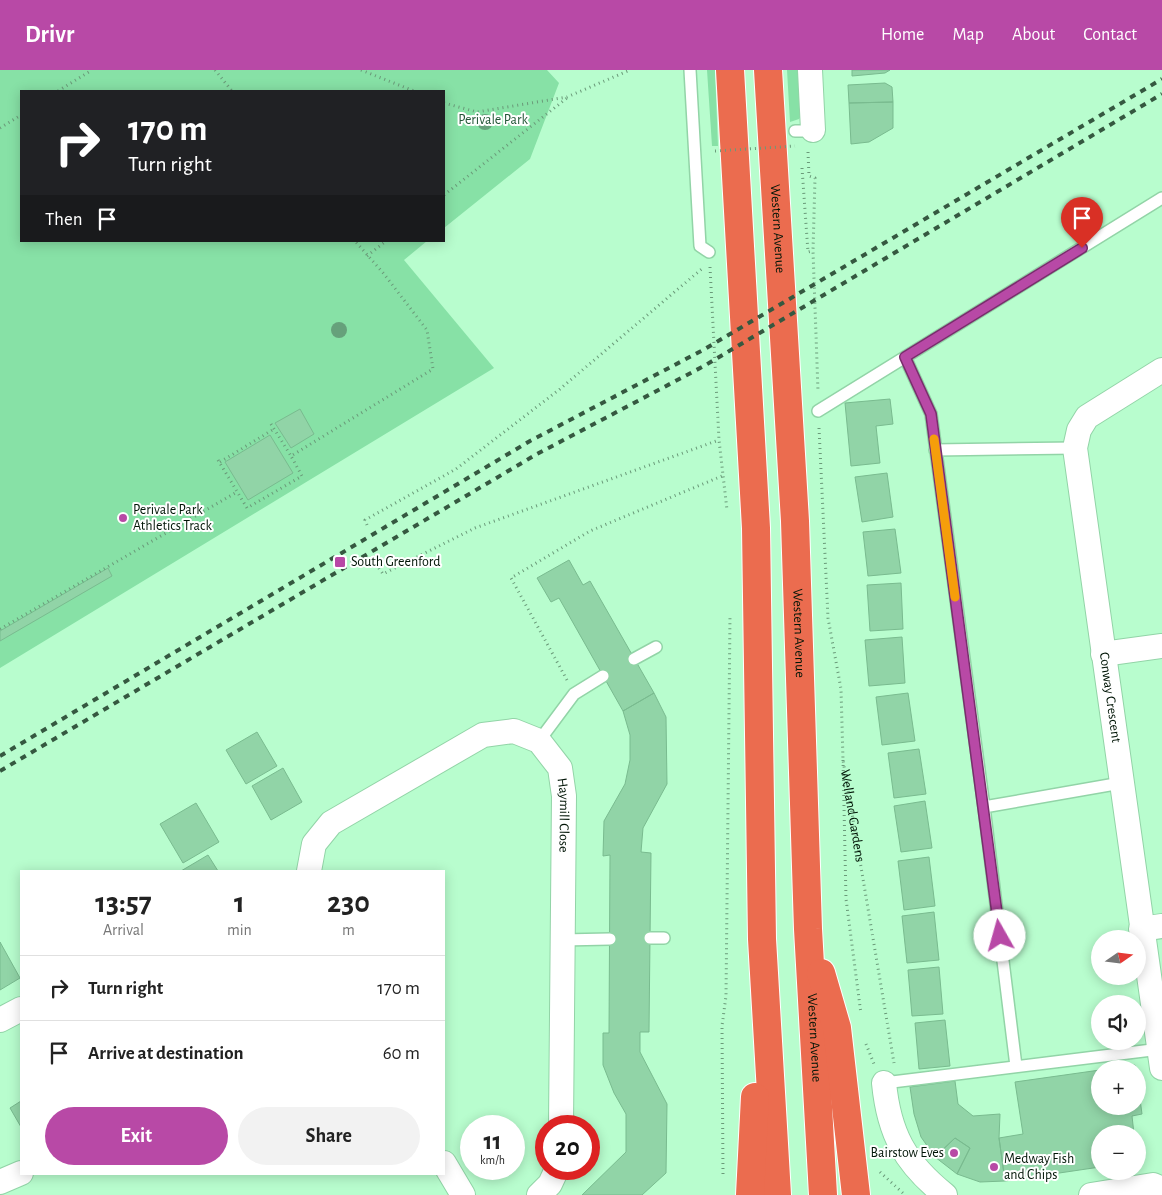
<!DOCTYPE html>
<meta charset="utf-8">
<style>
body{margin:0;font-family:"Alegreya Sans",sans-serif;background:#f2f2f2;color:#222;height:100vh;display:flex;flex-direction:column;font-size:19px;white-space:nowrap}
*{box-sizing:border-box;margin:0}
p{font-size:16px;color:#767676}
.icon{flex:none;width:28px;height:28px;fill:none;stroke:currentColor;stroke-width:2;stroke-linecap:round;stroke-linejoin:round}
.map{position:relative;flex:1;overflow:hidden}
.panel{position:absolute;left:20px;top:800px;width:425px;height:305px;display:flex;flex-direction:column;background:#fff;border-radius:0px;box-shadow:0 2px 12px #0003}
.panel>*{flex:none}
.banner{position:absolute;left:20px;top:20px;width:425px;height:152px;border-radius:0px;box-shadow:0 2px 12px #0003;background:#202124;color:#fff;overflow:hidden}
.needle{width:32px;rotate:76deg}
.controls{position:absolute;left:1091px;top:860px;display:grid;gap:10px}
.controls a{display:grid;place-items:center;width:55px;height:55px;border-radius:50%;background:#fff;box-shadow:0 2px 12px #0003;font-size:25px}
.speed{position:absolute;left:460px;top:1045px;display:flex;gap:10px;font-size:25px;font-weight:700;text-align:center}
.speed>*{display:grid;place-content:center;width:65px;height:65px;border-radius:50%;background:#fff;box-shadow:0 2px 12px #0003;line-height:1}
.speed small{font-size:12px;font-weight:400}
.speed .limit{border:8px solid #d22;background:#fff;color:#111}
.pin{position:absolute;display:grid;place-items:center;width:42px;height:42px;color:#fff;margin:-51px -21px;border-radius:50% 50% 50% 0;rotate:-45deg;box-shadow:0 0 5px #0007}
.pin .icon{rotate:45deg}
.me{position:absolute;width:55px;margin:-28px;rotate:353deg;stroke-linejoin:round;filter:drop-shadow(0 0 4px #0008)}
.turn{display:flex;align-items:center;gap:18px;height:105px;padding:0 25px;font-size:22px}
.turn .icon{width:65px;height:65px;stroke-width:2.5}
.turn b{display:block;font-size:35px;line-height:42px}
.then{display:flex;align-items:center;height:48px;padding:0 25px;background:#0003;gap:10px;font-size:19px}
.eta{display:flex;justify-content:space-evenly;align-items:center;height:85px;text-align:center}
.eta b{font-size:30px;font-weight:700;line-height:35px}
.cta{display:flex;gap:10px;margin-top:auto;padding:10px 25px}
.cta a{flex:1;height:58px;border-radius:30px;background:#b849a6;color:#fff;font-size:20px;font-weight:700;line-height:58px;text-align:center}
.cta a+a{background:#f2f2f2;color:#222}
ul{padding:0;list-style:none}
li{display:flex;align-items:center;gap:15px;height:65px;padding:0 25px;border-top:1px solid #e0e0e0}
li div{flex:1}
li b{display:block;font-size:19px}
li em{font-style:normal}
header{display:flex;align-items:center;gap:30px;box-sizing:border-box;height:70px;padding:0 25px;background:#b849a6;color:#fff}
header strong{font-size:24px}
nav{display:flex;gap:28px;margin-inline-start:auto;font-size:18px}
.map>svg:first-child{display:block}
</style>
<header>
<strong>Drivr</strong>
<nav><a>Home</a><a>Map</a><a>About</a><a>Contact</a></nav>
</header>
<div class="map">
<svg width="1162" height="1125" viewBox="0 0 1162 1125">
<rect width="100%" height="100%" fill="#b8fdce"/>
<path fill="#87e1a6" d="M0,0H547L559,13L530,89L444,158V21H21V171H427L404,190L494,298L0,598Z
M707,0H715L718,76H712Z
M787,0H801L803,43L799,49L790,52Z"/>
<path fill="#91d4a7" stroke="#79bb8f" d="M852,0H890L885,3L852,6Z
M885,13L892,17L893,32L849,33L848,15Z
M893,32V58L869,72L851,74L849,33Z
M890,329L893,354L876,356L880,393L851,396L845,333Z
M300,339L314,364L291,378L275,353Z
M270,365L293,403L248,430L225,392Z
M887,403L893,447L862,452L855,407Z
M895,459L901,503L868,506L863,462Z
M569,490L583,515L590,511L654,623L623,641L559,528L551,532L537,508Z
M108,498L112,506L0,571V561Z
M901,513L903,559L870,561L867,515Z
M902,567L905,613L869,616L865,570Z
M654,623L666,647L667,714L643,758L641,782L651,783L650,868L649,962H640V982L667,1034L666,1103L642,1125H582L626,1082V1044L614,1023L603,995V963H609L610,785L603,786L604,751L625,714L630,690V665L623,641Z
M908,623L915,671L882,675L876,627Z
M257,662L277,696L246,714L226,680Z
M919,679L926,724L894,728L888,683Z
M283,698L302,732L271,750L252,716Z
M925,731L932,778L901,782L894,736Z
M196,733L219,772L183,793L160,754Z
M208,785L218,801H181Z
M929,787L935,836L904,840L898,791Z
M934,842L939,890L907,893L902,846Z
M0,872L20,908L0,920Z
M939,897L943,944L912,946L908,900Z
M945,950L950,996L919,999L915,953Z
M1135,995V999H1108Z
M1100,1000V1036H1138V1014L1142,1044L1132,1046L1134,1064H1100V1097L1005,1111L999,1068L1023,1064L1015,1012Z
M955,1011L958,1034L973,1046L1000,1044L999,1068L1005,1111L980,1112L957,1104L970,1078L955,1068L935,1087L921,1067L914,1044L910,1017Z
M21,1031V1057L10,1038Z
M955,1068L970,1078L957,1104L935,1087Z"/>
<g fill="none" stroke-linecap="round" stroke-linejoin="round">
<g stroke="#92d4a7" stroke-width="14">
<path id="lane" d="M690,0L700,176L709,182
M795,61H814
M905,287L931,344L984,737L1016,996
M818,341L1162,128
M935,380L1075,378
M634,589L656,577
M539,671L574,624L603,606
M984,737L1121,713
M650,868H664
M562,870L610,869
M884,1013L1160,979"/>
</g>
<g stroke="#92d4a7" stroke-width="26">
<g id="street">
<path d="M810,0L813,60"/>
<path id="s2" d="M1162,300L1087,347L1079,360L1075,378L1162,998"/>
<path d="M1103,584L1162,576"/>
<path id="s3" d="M309,801L314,774L331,753L483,665L514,661L539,671L560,698L564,726L561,1056"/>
<path d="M1141,859L1162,856"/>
<path d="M0,950L21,939"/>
<path d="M884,1013C889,1064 905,1093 945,1125"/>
<path d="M444,1093L463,1125"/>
<path d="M0,1112L21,1103"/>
<path d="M539,1125L550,1114L557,1099"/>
<path d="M1091,1125L1153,1115L1162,1119"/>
</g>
</g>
<g stroke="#fff" stroke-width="30">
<g id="highway">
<path d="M730,0L756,458L762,869L777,1125"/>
<path id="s4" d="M768,0L795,451L808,859L823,1125"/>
<path d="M821,903L837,958L856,1125"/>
<path d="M750,1125L755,1027"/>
</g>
</g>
<g stroke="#6a9a79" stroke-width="3" stroke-dasharray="1 4" stroke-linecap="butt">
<path d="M215,0L232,21"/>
<path d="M361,0L414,21"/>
<path d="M58,21L92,0"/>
<path d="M444,33L477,42L567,27L630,0"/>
<path d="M0,58L21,45"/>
<path d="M808,82L809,106L815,108L813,181L818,321"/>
<path d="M802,98L808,182L813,181"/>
<path d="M444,125L567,28"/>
<path d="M367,186L386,171"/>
<path d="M710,197L719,370L727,440"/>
<path d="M271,354L291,386"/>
<path id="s1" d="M819,358L828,548L841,619L843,690L894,993"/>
<path d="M218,390L247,438L302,406L291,386L433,299L427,260L384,204L355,171"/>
<path d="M220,392L274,359"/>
<path d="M367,455L365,450L456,399L560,319L704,197"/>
<path d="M376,494L383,504L475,458L719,370"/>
<path d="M0,559L237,422"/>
<path d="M567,610L511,508L590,461L722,406"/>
<path d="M843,690L846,829L861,944"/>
<path d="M866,974L874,994"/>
<path d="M880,1102L905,1125"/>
<path d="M723,1104L722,956L726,926L730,546"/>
</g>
<use href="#lane" stroke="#fff" stroke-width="11"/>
<use href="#street" stroke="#fff" stroke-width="24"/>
<use href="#highway" stroke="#eb6c4f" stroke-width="28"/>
<path stroke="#355840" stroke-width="4" stroke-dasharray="6 6" stroke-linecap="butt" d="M0,686L530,371L703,280L1162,9
M0,701L537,384L704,296L1162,24"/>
<path stroke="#6a9a79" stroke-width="3" stroke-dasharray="1 4" stroke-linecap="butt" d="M715,81L795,76"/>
</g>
<g fill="#66a17b">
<circle cx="485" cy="52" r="8"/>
<circle cx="339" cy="260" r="8"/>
</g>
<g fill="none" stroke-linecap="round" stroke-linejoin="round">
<g stroke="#782f6c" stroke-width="12">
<path id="route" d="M1000,866L931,344L905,287L1082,178"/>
</g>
<use href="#route" stroke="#b849a6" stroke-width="9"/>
<path stroke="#f59e0b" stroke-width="9" d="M934,369L955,527"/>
</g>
<g fill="#b849a6" stroke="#fff" stroke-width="2">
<circle cx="123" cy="448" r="5"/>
<rect x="334" y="486" width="12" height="12" rx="2.5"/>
<circle cx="954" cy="1083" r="5"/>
<circle cx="994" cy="1097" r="5"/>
</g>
<g text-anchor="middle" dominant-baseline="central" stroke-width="4" stroke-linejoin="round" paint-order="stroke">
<g font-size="14" fill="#235637" stroke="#fff">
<text x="493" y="50">Perivale Park</text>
</g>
<g font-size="14" fill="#001506" stroke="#fff">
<text stroke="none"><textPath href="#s4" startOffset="159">Western Avenue</textPath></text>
<text stroke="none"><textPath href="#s4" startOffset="564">Western Avenue</textPath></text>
<text stroke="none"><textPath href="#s2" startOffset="374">Conway Crescent</textPath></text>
<text stroke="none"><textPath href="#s3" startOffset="370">Haymill Close</textPath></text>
<text stroke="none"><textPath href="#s1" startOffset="390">Welland Gardens</textPath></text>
<text stroke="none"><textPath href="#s4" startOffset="969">Western Avenue</textPath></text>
</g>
<g font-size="14" fill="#001506" stroke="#fff" text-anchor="start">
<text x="133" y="440">Perivale Park<tspan x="133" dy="16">Athletics Track</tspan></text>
<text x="351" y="492">South Greenford</text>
<text x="944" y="1083" text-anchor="end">Bairstow Eves</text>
<text x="1004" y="1089">Medway Fish<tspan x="1004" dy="16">and Chips</tspan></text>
</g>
</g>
</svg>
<div class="controls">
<a><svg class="needle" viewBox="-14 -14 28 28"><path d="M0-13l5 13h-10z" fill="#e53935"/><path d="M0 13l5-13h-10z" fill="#767676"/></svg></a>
<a><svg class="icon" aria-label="sound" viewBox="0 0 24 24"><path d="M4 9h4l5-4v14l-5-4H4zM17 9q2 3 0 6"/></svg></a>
<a>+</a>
<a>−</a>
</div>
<div class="speed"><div>11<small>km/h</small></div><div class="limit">20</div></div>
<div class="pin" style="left:1082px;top:178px;background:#d93025"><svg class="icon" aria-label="arrive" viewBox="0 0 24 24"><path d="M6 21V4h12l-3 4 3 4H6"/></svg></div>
<svg class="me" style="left:1000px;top:866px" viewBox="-20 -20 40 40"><circle r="19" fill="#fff"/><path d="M0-13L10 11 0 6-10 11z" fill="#b849a6"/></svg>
<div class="banner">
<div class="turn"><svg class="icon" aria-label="right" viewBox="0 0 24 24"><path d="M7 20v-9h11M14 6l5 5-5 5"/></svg><div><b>170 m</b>Turn right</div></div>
<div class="then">Then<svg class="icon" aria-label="arrive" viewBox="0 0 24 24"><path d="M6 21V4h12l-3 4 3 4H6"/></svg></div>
</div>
<section class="panel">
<div class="eta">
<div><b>13:57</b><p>Arrival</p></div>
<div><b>1</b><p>min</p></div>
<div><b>230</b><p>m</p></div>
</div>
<ul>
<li><svg class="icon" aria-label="right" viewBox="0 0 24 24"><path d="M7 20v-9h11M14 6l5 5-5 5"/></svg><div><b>Turn right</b></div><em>170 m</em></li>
<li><svg class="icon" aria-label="arrive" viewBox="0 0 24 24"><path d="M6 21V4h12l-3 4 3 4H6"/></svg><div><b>Arrive at destination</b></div><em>60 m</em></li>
</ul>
<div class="cta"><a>Exit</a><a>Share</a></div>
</section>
</div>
